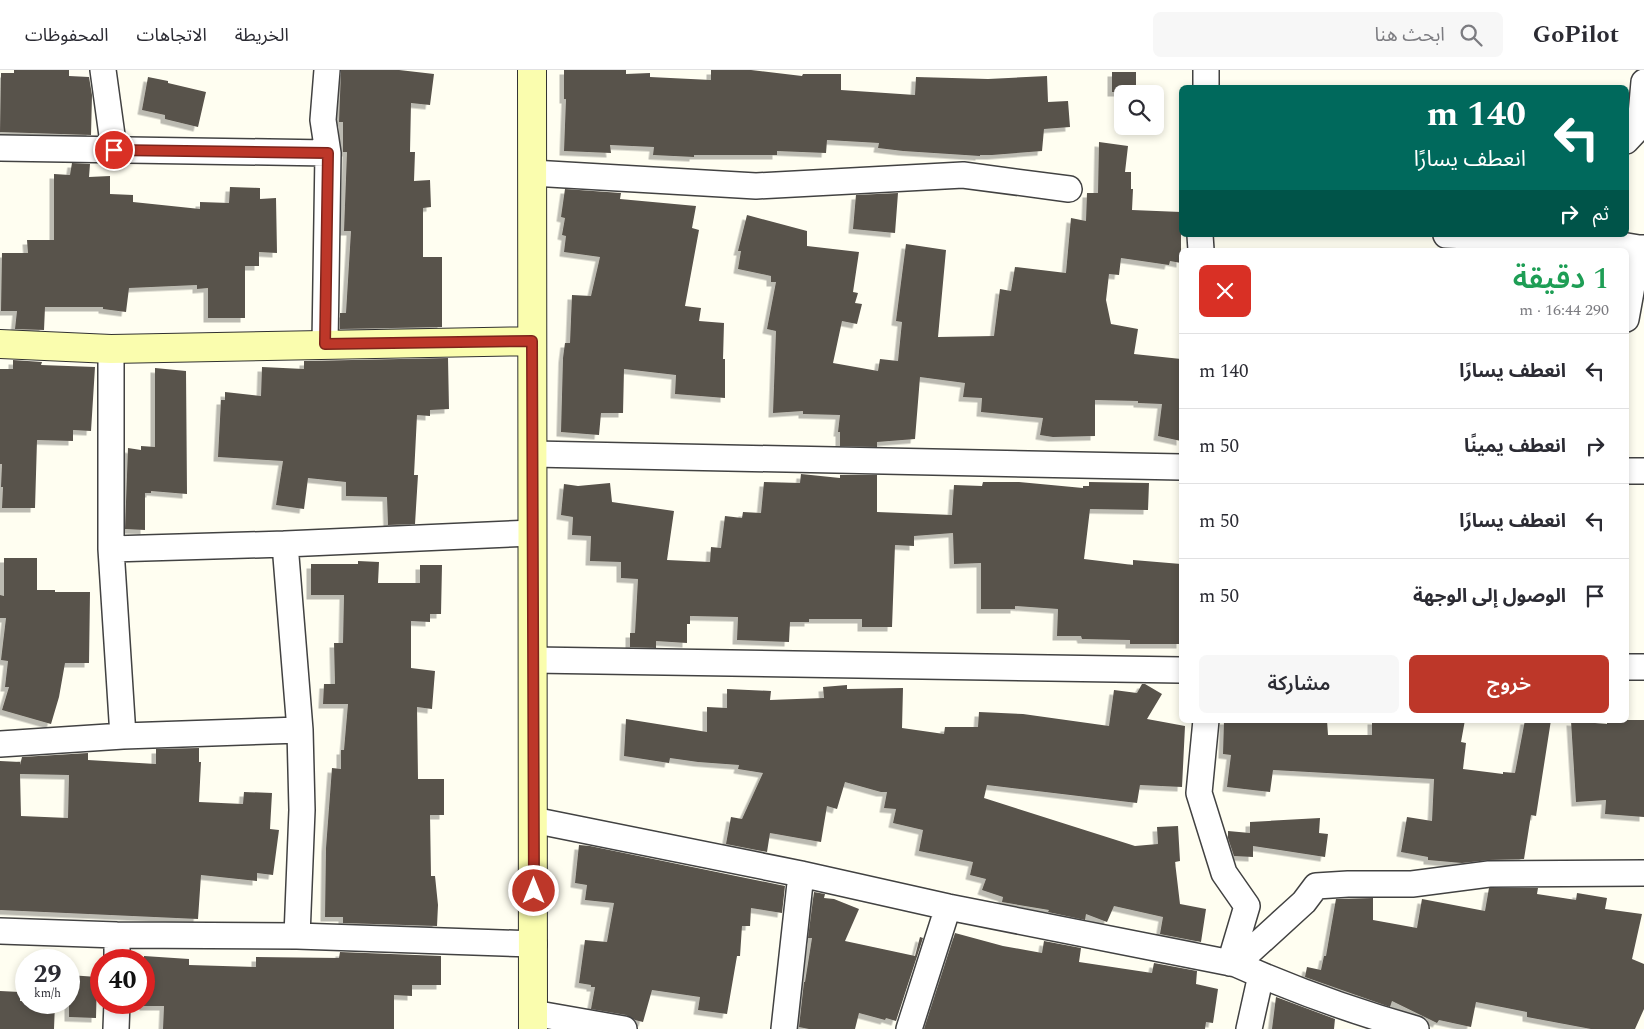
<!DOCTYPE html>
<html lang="ar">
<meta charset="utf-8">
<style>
body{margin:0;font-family:Spectral,"Noto Sans Arabic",serif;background:#f7f7f7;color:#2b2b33;direction:rtl;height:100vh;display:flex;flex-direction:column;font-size:19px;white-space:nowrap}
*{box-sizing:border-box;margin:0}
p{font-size:16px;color:#7c7c81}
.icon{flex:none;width:28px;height:28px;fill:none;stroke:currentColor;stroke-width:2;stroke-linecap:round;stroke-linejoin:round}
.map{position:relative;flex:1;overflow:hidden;direction:ltr}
.sheet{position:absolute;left:1179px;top:178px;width:450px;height:475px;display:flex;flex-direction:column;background:#fff;border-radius:8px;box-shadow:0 2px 8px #0003;direction:rtl}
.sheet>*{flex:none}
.banner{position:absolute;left:1179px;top:15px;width:450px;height:152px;border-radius:8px;box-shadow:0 2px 8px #0003;direction:rtl;background:#00695c;color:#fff;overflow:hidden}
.tools{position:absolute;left:1114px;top:15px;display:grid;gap:10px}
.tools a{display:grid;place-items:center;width:50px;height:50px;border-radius:8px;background:#fff;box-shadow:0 2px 8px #0003;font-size:25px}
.speed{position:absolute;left:15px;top:879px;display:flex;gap:10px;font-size:25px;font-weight:700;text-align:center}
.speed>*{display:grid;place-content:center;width:65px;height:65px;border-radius:50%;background:#fff;box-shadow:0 2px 8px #0003;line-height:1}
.speed small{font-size:12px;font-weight:400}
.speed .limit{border:8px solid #d22;background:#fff;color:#111}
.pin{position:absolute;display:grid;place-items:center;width:42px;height:42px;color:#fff;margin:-21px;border:2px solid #fff;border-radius:50%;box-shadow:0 1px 5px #0007}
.me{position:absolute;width:55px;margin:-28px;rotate:0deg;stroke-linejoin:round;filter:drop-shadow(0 0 4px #0008)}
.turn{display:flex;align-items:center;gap:18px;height:105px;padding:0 20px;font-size:22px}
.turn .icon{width:65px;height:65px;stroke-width:2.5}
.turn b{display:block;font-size:35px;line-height:42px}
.then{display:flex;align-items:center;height:48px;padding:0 20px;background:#0003;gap:10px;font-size:19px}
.round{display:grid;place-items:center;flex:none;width:52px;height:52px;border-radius:8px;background:#f7f7f7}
.head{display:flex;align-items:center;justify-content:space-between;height:85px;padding:0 20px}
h1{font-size:30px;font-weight:600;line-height:38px;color:#1e9e55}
.primary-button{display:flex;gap:10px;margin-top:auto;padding:10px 20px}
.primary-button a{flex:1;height:58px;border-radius:8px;background:#bd3729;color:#fff;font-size:20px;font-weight:600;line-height:58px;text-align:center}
.primary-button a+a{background:#f7f7f7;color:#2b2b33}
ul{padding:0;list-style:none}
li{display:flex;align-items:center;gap:15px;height:75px;padding:0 20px;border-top:1px solid #e1e1e2}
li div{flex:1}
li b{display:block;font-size:19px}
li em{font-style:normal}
header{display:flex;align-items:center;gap:30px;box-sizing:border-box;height:70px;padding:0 25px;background:#fff;border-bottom:1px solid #e1e1e2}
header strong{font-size:24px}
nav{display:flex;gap:28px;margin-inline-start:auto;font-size:18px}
.search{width:350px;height:45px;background:#f7f7f7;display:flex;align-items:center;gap:12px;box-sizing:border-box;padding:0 18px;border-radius:8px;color:#7c7c81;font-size:19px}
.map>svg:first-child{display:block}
</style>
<header>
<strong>GoPilot</strong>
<div class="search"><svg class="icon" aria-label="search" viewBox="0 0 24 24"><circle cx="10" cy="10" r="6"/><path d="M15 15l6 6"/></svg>ابحث هنا</div>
<nav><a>الخريطة</a><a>الاتجاهات</a><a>المحفوظات</a></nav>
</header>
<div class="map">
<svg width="1644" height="959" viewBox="0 0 1644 959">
<defs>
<filter id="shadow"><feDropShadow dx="-4.5" dy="4.5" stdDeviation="0" flood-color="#0004"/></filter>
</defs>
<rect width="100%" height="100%" fill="#fffef1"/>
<path fill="#58524b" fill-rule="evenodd" filter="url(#shadow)" d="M14,0H69V6L89,7L92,25L91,65L0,62L1,3H14Z
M341,0H399L434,4L430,35L411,33L410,82H415L414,111L430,110L431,137L423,138V187H442V257L340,259V243H346L351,161H344L347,82H343V52H339Z
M564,0H626V4L650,3V7L711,10V0H751L802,6L803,4H841V20L915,25L916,7L988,9L1047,6L1048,32L1068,31L1070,57L1044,59L1042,81L992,85H980V86L903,81L878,78L879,73L827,70L826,83L777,81V85H694V87L653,85L654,77L610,75L611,83L564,81L566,29H564Z
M1112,2H1136V22H1112Z
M148,7L168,11V13L206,22L198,57L165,49V45L142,40Z
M1099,72L1128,76L1125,102H1131V119H1133L1132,140L1181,142V193L1170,191L1169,195L1121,188L1119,205L1109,204L1106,230L1111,254L1138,259L1134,284L1181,289V371L1158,366L1162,334L1138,333V331L1095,330V366L1053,367L1040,365L1043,348L981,342L982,328L963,327L965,313L920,307L915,369L877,372V377L840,376V362H838L840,345L803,344V341L773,343L776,261L767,259L776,212H771V206L738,199L741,181H738L747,145L807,161V176L859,182L853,222L858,223L855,233L862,234L857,254L842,251L833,293L878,301L880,289L898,291L902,252L896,251L906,174L946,180L938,267L994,266L1000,219L1011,221L1015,197L1066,203L1071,148L1086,151L1087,123H1098Z
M72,93L90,94L89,107L110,106V124L133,125V132L200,139V132L229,133L230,117L260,118V129L276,128L277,183L259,182V196H245V248H208V218L197,219V215L129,218L126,242L103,239V237H45L44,260L15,259L17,241H1L2,183H28L27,170H54V104L70,105Z
M565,119L621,123L620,129L696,136L692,158L699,160L685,236L701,238L699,251L724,253L723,289H725V328L675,324L676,305L624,299L623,343H601L599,365L561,362L563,288L565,273H570L572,225L591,226L600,187L564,182L566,166L562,165L565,148L561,147Z
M898,123L895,163L853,159L856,125Z
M448,288L449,339L430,340V346L417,345L414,405H418L415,454L388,455L387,427L346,426V412L308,408L304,439L276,435L283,391L218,387L221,330H225V322L261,326L262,297L304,299V291Z
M13,290L42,292L41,295L95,297L91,361L73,360V371L37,370L35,438H2L3,417H1L2,394H0V299H13Z
M155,298L186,301L187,424L151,421V423H145V460L125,459L128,378L141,380V376L155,377Z
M801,404L840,408V405H877V442L952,445L954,415L982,416L983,412H1019L1083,418V416H1089V412L1149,413L1148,440L1090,439L1084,489L1133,495V490L1181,494V574H1130V570L1082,569L1081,566H1057L1058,539L1015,536V539H981V493L954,494L953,463L914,466V476L895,475L892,557H862V549H809V552H790L789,572L737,570L738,547L690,546V554H687V573L656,571V578L630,577V563H635L638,509L621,508V492L590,491L591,466L572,465L573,447L561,445L564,414L578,416L610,413L612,432L674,441L667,490L710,492L711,477L721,478L725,446L742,448L743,442L761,443L764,412L800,413Z
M4,488H37V520H55V522H90L89,593H65L59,627L51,654L2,640L9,617H5L8,591L1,590L6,548H0V525L4,526Z
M358,491L379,492L378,513H420V495H442L441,544H430V552L411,551V598L435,601L432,639L417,637L418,709H444V745H430L431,806H435L438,835L437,856L343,853V847H325L326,778L332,698L341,699V680H344L348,634H323L324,614H335L334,573H343L344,525H311V494H358Z
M1142,614H1145L1162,624L1147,649L1185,656L1182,717L1140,715L1137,733L987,715L984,728L1135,776L1158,774L1157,757L1178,756L1180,791L1175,792L1180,834L1206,839L1201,872L1160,864L1163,847L1114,836L1107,852L1086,844L1085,850L1048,842L1049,840L1002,832L1003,827L982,820L986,809L970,805L973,792L919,781L923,760L893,753L896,739L884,738L887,722H881L845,712L837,739L827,736L821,772L770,763L767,782L726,774L731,747L742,749L763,703L738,699L739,695L698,692L670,688L669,693L624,686L626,649L707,662V637L727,638V619L771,621L770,630L824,628L823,617L847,615V619L903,618L902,658L944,664L945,657H978L979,642L1023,644L1109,656L1114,620L1137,623Z
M1224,650H1327L1328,665H1372V650H1465L1461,672L1466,673L1463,699L1503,704V702L1515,703L1525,650H1551L1536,746L1531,745L1524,789L1489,790L1462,793L1428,790V787L1401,782L1407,747L1432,751L1434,709L1273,700L1270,722L1227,717L1231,685L1223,684Z
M1607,650H1644V747L1605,744L1606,730L1576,732L1571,651L1607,654Z
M199,678V692H201L199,732L243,734L244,722L272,723L270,759L279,760L273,805L257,803V811L201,805L198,849L0,840V691L20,692V695L22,687L88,683V690L156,694V679ZM20,704L69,705L68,748L21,746Z
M1320,748L1319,763L1328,764L1325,787L1253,776V787L1234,786L1228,768V761L1250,763V752Z
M579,775L590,776L785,816L782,843L751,838L750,856H742L740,886H737L727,944L698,940L700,927L652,920L643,952L635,950L626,945L591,939L595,917H591V915L579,913L585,870L607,872L614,833L585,830L587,815L575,813Z
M1489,818H1538L1537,824L1576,830L1577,823L1607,828L1605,839L1642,844L1632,889L1644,894V939L1635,959H1591L1527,947V942L1476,932L1471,957L1439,950L1437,953L1392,931L1390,937L1305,907L1307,897L1321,900L1324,886H1326L1336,829L1373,828V850L1417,858L1422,829L1485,841Z
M814,822L825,824L824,828L834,829L859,839L845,871L915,886L920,867L923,868L896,951L886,948L885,950L859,943L855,959H809L799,957L804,912H805L812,868H808Z
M955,863L1003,876L1042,883L1044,871L1081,878L1079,892L1152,903L1154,893L1197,901L1196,914L1218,919L1213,953L1206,952L1205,959H924Z
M340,882L441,886V915H412V926L394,925V959H163L164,936H144V886L189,889V895L256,897V887L339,888Z
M69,905L97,907L96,948L69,947Z
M0,921L20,922V931H26V932L55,933L54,959H0Z
M1276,927L1335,949L1334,959H1272Z"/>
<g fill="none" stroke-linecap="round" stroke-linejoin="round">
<g stroke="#424242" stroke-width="28">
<path id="street" d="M103,0L114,80
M1206,18V0
M1626,71L1640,56L1644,12
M0,78L328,83
M532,103L756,116L963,105L1069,119
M1200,165L1201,180
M1446,165L1603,172L1639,178H1644
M1626,249L1639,178
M325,274L328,83L323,50L327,0
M111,279V479L123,666
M533,384L1181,397
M1626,401H1644
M285,474L300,660L302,740L297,866
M111,479L285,474L533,463
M533,590L1181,600
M1626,597H1644
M1206,650L1199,723L1224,803L1247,836L1230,893
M0,674L123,666L300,660
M533,750L801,804L948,837L1236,894C1294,920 1355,942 1416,959
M0,861L117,865L297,866L534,874
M117,890V865
M1236,894L1304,832L1316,816L1348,814H1412L1489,804L1644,803
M533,943L624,959
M116,959L117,932
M784,959L801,804
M909,959L948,837
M1249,959L1261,905"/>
</g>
<g stroke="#313131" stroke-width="30">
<path id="secondary" d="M532,0L533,959
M0,274L111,279L532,271"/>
</g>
<use href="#street" stroke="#fff" stroke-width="25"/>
<use href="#secondary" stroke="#fafdae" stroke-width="28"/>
</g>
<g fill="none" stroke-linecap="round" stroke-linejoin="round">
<g stroke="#7b241b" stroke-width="12">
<path id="route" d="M114,80L328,83L325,274L532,271L534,821"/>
</g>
<use href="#route" stroke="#bd3729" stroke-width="9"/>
</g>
</svg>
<div class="tools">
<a><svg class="icon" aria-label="search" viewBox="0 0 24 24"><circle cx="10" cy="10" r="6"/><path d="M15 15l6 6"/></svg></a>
</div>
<div class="speed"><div>29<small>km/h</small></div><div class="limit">40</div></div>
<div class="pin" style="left:114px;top:80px;background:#d93025"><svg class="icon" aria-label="arrive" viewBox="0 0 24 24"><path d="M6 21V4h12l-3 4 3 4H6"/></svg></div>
<svg class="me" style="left:534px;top:821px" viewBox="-20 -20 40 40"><circle r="17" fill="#bd3729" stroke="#fff" stroke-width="3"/><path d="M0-11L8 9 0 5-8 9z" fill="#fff"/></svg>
<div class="banner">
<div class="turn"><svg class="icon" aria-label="left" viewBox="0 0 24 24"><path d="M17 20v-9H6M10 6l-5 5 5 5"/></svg><div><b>140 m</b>انعطف يسارًا</div></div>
<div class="then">ثم<svg class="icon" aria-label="right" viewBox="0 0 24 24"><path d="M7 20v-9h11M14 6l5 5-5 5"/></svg></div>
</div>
<section class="sheet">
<div class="head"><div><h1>1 دقيقة</h1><p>290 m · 16:44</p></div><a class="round" style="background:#d93025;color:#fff"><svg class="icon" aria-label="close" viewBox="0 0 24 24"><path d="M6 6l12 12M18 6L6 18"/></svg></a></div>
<ul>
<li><svg class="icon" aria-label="left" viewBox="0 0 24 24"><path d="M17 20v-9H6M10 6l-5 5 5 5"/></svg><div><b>انعطف يسارًا</b></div><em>140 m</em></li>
<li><svg class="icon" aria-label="right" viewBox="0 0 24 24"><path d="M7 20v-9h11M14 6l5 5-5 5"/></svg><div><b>انعطف يمينًا</b></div><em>50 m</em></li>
<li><svg class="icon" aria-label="left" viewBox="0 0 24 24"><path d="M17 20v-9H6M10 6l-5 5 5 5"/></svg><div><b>انعطف يسارًا</b></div><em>50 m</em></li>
<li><svg class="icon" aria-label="arrive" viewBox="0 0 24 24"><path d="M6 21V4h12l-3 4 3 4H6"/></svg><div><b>الوصول إلى الوجهة</b></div><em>50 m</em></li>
</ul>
<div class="primary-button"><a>خروج</a><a>مشاركة</a></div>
</section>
</div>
